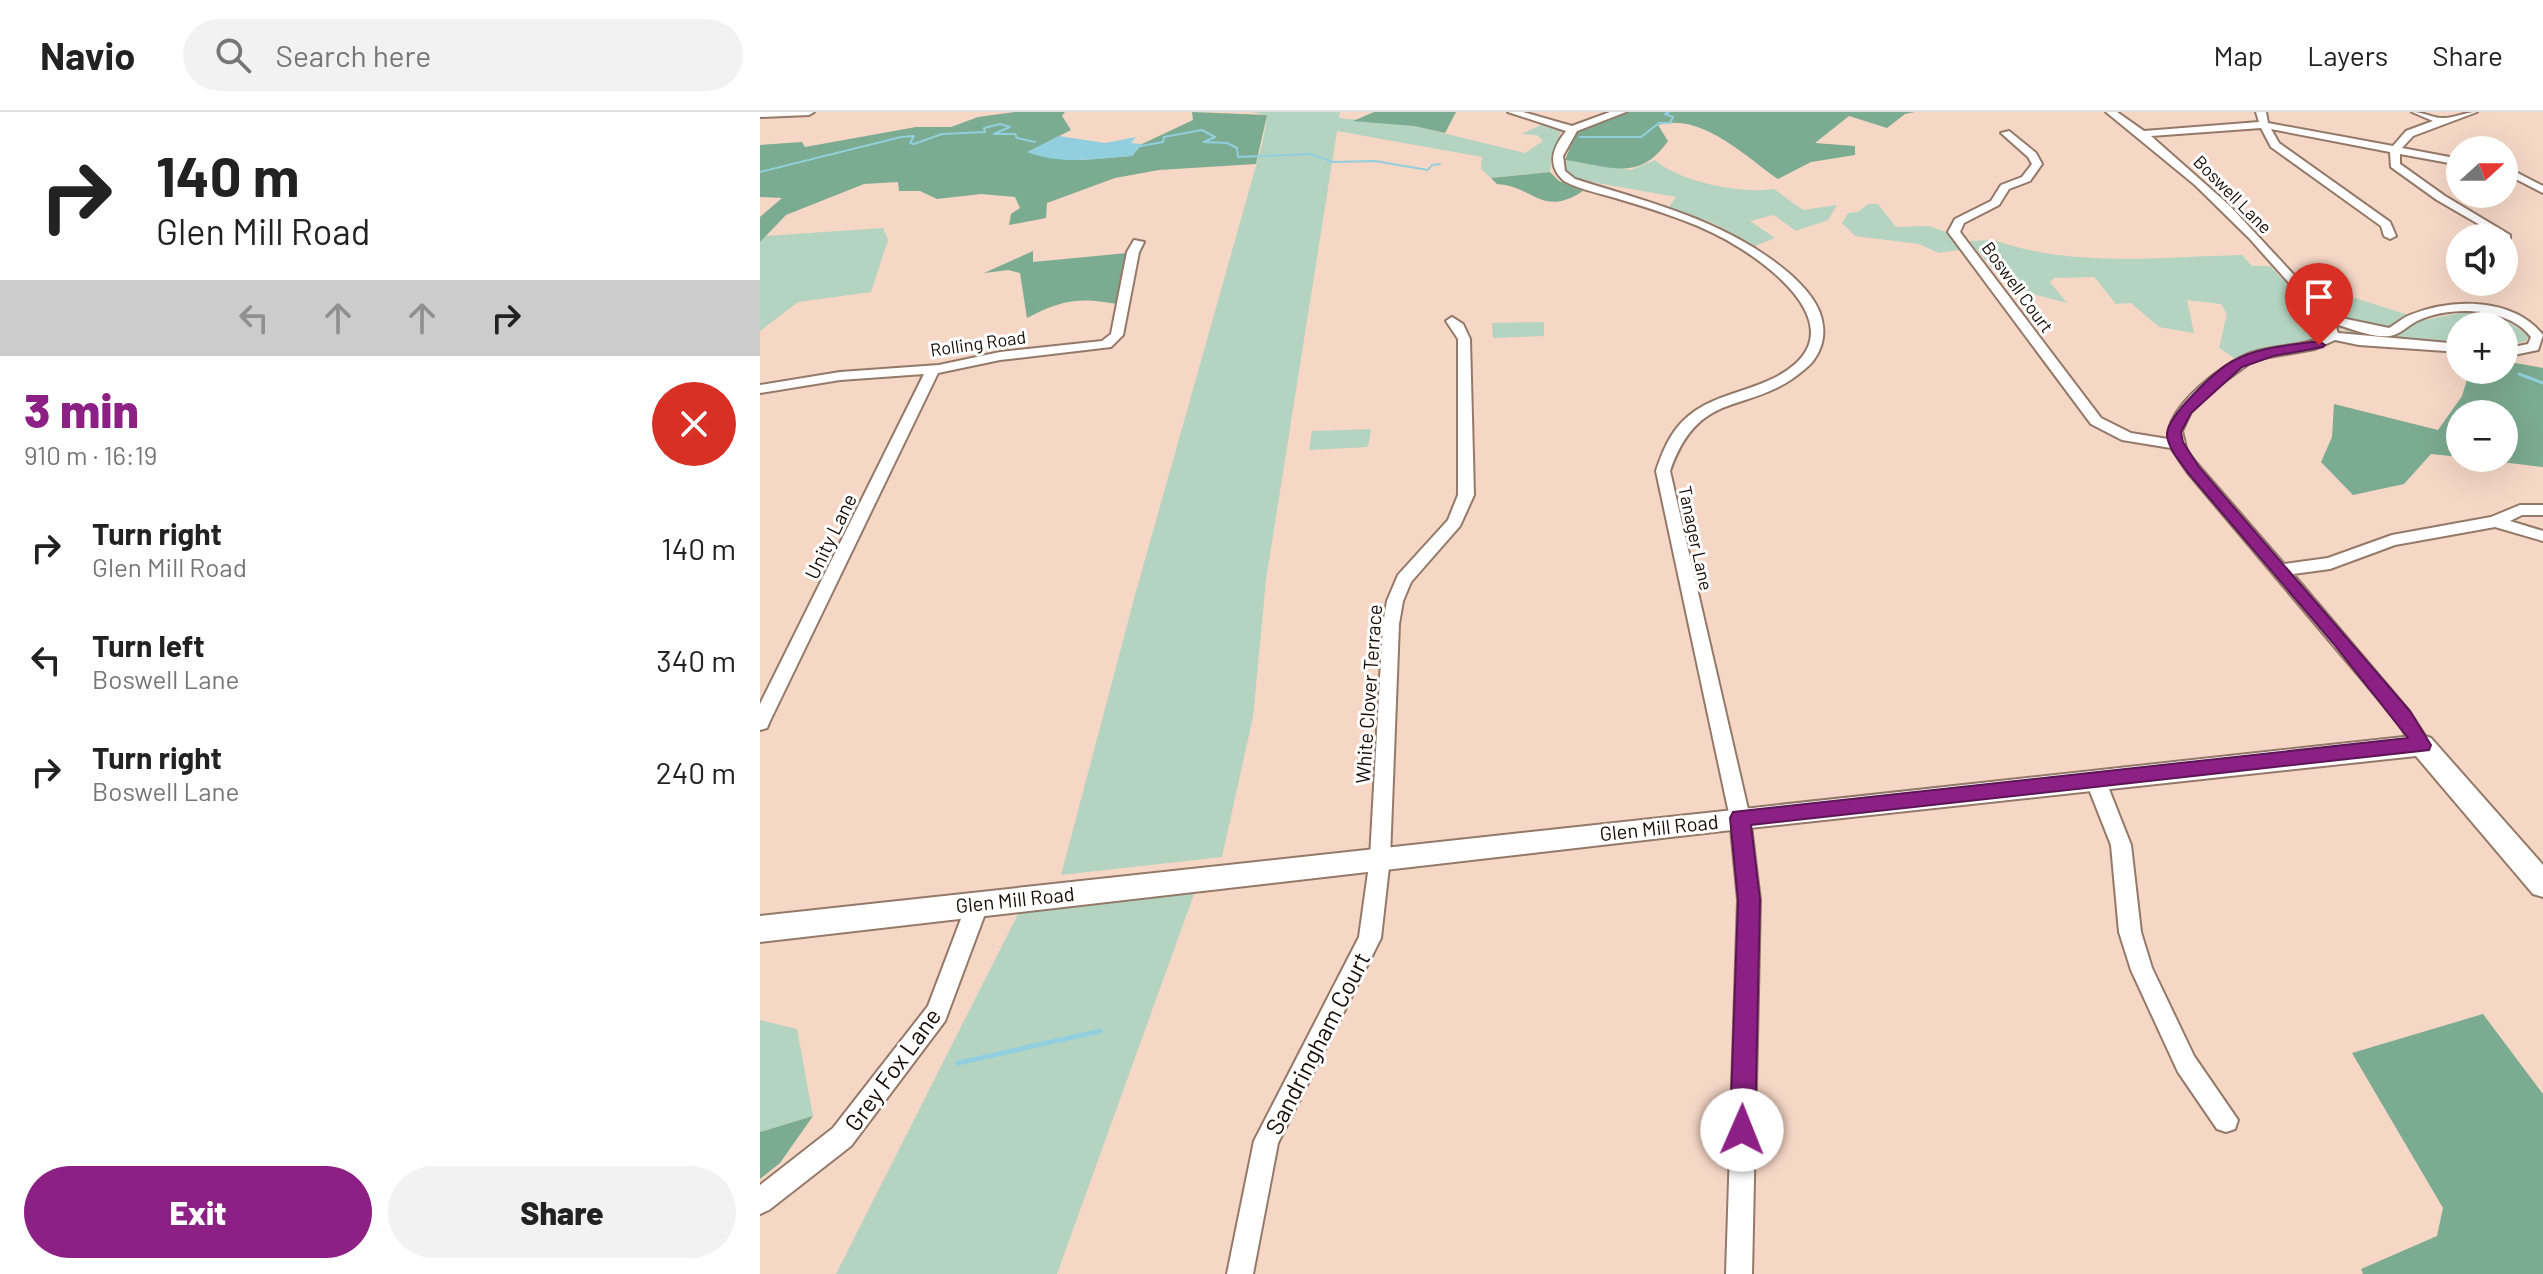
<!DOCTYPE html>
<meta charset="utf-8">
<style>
body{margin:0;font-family:Barlow,sans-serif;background:#f2f2f2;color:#222;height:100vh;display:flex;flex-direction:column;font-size:30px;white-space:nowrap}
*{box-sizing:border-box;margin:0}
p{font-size:26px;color:#767676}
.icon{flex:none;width:44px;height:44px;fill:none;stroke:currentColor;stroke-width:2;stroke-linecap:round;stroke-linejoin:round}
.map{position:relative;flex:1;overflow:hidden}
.side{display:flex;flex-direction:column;background:#fff;width:760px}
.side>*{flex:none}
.banner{background:#fff;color:#222;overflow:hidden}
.needle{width:52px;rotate:69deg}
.fabs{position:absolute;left:1686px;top:24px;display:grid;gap:16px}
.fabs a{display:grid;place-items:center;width:72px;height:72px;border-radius:50%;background:#fff;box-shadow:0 8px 32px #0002;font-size:40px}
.pin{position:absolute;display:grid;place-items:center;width:68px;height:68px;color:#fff;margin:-82px -34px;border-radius:50% 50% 50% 0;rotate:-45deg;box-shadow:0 0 8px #0007}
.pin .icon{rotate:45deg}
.me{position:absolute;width:88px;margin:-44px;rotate:1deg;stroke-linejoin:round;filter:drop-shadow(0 0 6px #0008)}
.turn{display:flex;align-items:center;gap:28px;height:168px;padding:0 24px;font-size:36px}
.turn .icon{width:104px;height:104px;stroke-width:2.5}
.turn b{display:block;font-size:56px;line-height:68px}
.lanes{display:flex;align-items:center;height:76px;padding:0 24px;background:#0003;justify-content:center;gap:40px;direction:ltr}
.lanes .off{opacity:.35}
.round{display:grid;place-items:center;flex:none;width:84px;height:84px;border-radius:42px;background:#f2f2f2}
.summary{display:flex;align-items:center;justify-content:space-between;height:136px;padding:0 24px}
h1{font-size:48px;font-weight:800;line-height:60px;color:#8d2084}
.primary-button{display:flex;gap:16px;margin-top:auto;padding:16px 24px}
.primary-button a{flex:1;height:92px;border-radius:48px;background:#8d2084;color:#fff;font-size:32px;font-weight:800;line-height:92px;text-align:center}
.primary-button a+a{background:#f2f2f2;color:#222}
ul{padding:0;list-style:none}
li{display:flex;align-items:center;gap:24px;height:112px;padding:0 24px}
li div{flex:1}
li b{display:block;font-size:30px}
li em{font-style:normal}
header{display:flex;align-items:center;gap:48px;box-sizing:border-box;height:112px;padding:0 40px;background:#fff;border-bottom:2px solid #e0e0e0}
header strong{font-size:38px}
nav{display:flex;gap:44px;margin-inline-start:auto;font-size:28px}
.search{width:560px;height:72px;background:#f2f2f2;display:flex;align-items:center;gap:20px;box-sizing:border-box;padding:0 28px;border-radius:44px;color:#767676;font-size:30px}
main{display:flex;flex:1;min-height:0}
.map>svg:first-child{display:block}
</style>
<header>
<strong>Navio</strong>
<div class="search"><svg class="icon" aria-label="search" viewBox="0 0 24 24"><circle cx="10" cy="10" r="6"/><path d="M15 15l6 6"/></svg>Search here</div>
<nav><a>Map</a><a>Layers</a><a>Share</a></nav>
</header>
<main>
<section class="side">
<div class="banner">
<div class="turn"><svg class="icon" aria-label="right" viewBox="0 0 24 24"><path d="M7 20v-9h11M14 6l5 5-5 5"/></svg><div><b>140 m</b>Glen Mill Road</div></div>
<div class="lanes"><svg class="icon off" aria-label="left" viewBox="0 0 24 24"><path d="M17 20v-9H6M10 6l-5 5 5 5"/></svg><svg class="icon off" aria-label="ahead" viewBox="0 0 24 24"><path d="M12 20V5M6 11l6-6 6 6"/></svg><svg class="icon off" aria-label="ahead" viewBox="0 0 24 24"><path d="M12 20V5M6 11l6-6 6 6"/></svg><svg class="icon" aria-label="right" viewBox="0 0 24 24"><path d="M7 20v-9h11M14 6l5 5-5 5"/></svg></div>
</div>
<div class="summary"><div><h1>3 min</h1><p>910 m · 16:19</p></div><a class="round" style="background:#d93025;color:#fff"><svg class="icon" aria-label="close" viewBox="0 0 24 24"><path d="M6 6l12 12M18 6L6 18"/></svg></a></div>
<ul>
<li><svg class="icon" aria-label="right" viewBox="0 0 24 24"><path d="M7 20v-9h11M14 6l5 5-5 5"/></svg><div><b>Turn right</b><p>Glen Mill Road</p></div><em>140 m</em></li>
<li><svg class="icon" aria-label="left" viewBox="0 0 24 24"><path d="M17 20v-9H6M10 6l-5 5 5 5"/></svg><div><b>Turn left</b><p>Boswell Lane</p></div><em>340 m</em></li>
<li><svg class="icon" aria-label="right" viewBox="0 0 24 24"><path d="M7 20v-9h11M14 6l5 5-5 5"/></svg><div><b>Turn right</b><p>Boswell Lane</p></div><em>240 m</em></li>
</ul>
<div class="primary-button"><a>Exit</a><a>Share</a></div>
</section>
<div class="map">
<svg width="1783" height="1162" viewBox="0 0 1783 1162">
<rect width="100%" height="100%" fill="#f6d7c6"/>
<path fill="#b4d4c1" d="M491,0H580L579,6L654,14L765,41L783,29L777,23L761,22L781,13L801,19L791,47L790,60L731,66L721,57L722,45L577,19L506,468L493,605L462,745L301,763L375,483L503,29L507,3Z
M805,48L871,58L895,48C920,70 981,82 1014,77L1043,98L1077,93L1068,108L1036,119L1014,103L990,109L1015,126L995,134L955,112L909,95L916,85L815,67L804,58Z
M1108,92H1118L1136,115L1169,114L1192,122L1199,138L1179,141L1159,132L1095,124L1082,111L1088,101L1098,100Z
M123,116L128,128L111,180L38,190L0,219V130L5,124Z
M1234,128C1313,156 1400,145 1482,143L1492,154H1510L1562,209L1564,219L1559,227L1474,246L1459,236L1467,202L1461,192L1427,188L1434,221L1399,215L1371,191L1356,192L1334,165L1294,166L1290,170L1307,191L1250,176L1209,129Z
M1592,185L1664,208L1712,199L1735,202L1769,223L1766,229L1744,235V214H1700V233L1589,223L1558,185Z
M784,210V224L733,226L732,211Z
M611,317L608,335L549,338L552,319Z
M437,774L297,1162H76L261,796Z
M0,908L37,917L53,1004L0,1020Z"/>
<path fill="#7bab90" d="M255,0H305L302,4L311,18L268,40L320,48L372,44L382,32L433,8L432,0L507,3L496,52L399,58L355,66L287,91L286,106L249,113L251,102L260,96L255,85L221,82L177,87L160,79H139L138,70L104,72L26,103L0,130V105L22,86L0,85V33L42,30L45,35L156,15H191L218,5Z
M614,0H696L685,21L654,14L593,9Z
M866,0H1155L1145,2L1127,16L1089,4L1055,31L1095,34V43L1051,50L1018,67C985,44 941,0 898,13L908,29C879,71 849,54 805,48L817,19Z
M790,60L799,69L823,79C782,106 774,74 737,72L731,66Z
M273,139V150L367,141L357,192C318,185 302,188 267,206L260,161L248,158L224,161Z
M1744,249L1783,256V355L1708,346H1744V302H1700V345L1671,342L1644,372L1593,383L1561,350L1572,325L1574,292L1678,318L1702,284L1710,258H1744Z
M1723,902L1783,982V1162H1603L1601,1157L1677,1124L1683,1096L1592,941Z
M53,1004L20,1051L0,1067V1020Z"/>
<path fill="#92cfde" d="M299,24L345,31L376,25L371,31L382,32L372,44C338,47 299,53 267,40Z"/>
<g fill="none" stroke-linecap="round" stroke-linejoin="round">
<path stroke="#92cfde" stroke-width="2" d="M820,25H881L899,11H910L913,5L905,2L909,0
M381,34L403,30L404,25L442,18L455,25L444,30L467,31L477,36L478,45L550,42L573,50L615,49L668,58L672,53L680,52
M0,60L141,25L154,24L150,31L154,32L182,22L225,20L224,16L240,12L250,15L234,22H255L257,26L275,30"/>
<path stroke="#92cfde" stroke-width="3" d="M1759,262L1783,271"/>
<path stroke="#92cfde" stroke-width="5" d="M198,951L340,919"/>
<g stroke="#947969" stroke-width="4">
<path id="minor" d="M0,0H54L49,3L0,5Z
M748,0H763L812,14L850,0H866L817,19L803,44L805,59L815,67C891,91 969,109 1031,163C1046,177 1061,193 1063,214C1065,230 1058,247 1045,257C990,305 940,273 910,359L990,706L1000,788L992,1162H966L978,788L970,706L896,359C904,335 913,314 935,299C958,283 988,279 1014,266C1093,226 1028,166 980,136C944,113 902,100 862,88C843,82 821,78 804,69C786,53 793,35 806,19Z
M1346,0H1357L1384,19L1499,10L1496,0H1506L1508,11L1633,34L1646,19L1673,9L1652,0C1664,0 1675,7 1684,6C1695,6 1705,0 1717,0L1653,24L1642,36L1700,47V53L1640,42V52L1685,84L1750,123V127L1746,128L1677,88L1631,55L1630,40L1511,17L1519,31L1630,110L1636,124L1630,127L1624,124L1621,114L1511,35L1501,16L1391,24L1470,94L1572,204L1629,216C1636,212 1642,206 1650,203C1692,186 1753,185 1783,223L1778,238L1744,245V237L1768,232L1771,225C1748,195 1690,193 1657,209C1647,214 1641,222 1630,224C1612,226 1592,217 1575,212L1578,221L1700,232V240L1599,233L1575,228L1555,237L1504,246L1490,251L1453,278L1431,300L1422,319L1427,340L1524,452L1568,446L1632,423L1731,405L1760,393H1783V403H1762L1750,409L1783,419V429L1735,415L1635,433L1570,457L1533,462L1649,599L1671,633L1669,638H1655L1637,609L1428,361L1411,336L1362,328L1331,312L1188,120L1195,107L1231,89L1241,73L1262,65L1272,52L1268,45L1241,21L1249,19L1276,41L1282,52L1270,69L1249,77L1239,93L1204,111L1200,120L1341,306L1371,321L1408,327C1406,295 1463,251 1491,241C1514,233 1540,235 1563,225L1562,208L1489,126L1435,73Z
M1744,54L1783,74V81L1744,61Z
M374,128L384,130L379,140L363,223L351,235L240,248L178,261L9,611L7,616L0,618V592L164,262L80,268L0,281V273L80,260L179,253L240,240L342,229L351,222L367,140Z
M692,205L703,212L710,227L714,383L700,414L651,470L643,489L639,512L630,746L621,826L518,1031L493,1162H467L494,1029L599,825L610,746L623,512L627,489L638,463L688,408L698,383V227L686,209Z
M1335,659L1342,661L1345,667L1371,733L1381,820L1392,856L1434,944L1478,1008L1475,1017L1466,1020L1457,1017L1418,960L1371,858L1359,820L1351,733L1325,667L1328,661Z
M218,781L225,784L229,791L185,909L91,1034L9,1098L0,1102V1073L73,1016L168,894L207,791L211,784Z"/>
</g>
<g stroke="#947969" stroke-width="4">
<path id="major" d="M1662,623L1671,626L1783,753V785L1773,782L1656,644L980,717L0,830V804Z"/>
</g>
<use href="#minor" fill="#fff" fill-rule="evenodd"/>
<use href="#major" fill="#fff" fill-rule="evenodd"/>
</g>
<path fill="#8d2084" stroke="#5c1556" stroke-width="2" d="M1559,229L1565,233L1563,235L1513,244L1482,255L1431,301L1421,320L1423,330L1439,355L1650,599L1671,633L1669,638L991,713L1000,788L995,1018L991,1027L982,1031L973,1027L970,1018L978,788L970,706L973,700L1648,626L1573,531L1428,361C1421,351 1407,335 1407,322C1408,303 1456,258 1473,249C1498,235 1531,233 1559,229Z"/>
<g text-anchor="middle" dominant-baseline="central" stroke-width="6" stroke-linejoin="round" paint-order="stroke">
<g font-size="18" fill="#170d07" stroke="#fff">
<text transform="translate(1473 82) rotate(45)">Boswell Lane</text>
<text transform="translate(1258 175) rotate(54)">Boswell Court</text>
<text transform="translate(218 231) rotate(-8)">Rolling Road</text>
<text transform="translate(936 426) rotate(78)">Tanager Lane</text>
</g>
<g font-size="20" fill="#170d07" stroke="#fff">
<text transform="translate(70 424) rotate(-64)">Unity Lane</text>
<text transform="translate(608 582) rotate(-86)">White Clover Terrace</text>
<text transform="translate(899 715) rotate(-6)">Glen Mill Road</text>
<text transform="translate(255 787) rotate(-6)">Glen Mill Road</text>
</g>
<g font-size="24" fill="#170d07" stroke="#fff">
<text transform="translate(557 931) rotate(-63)">Sandringham Court</text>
<text transform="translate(132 957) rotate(-54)">Grey Fox Lane</text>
</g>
</g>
</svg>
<div class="fabs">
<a><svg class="needle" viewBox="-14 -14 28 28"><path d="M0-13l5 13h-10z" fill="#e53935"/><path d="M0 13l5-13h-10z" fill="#767676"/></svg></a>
<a><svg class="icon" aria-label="sound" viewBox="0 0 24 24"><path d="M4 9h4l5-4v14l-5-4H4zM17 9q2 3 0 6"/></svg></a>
<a>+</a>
<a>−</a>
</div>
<div class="pin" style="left:1559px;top:233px;background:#d93025"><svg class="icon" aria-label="arrive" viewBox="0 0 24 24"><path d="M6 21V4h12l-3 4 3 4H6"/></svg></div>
<svg class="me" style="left:982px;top:1018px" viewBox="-20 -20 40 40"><circle r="19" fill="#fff"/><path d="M0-13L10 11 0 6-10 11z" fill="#8d2084"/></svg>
</div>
</main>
